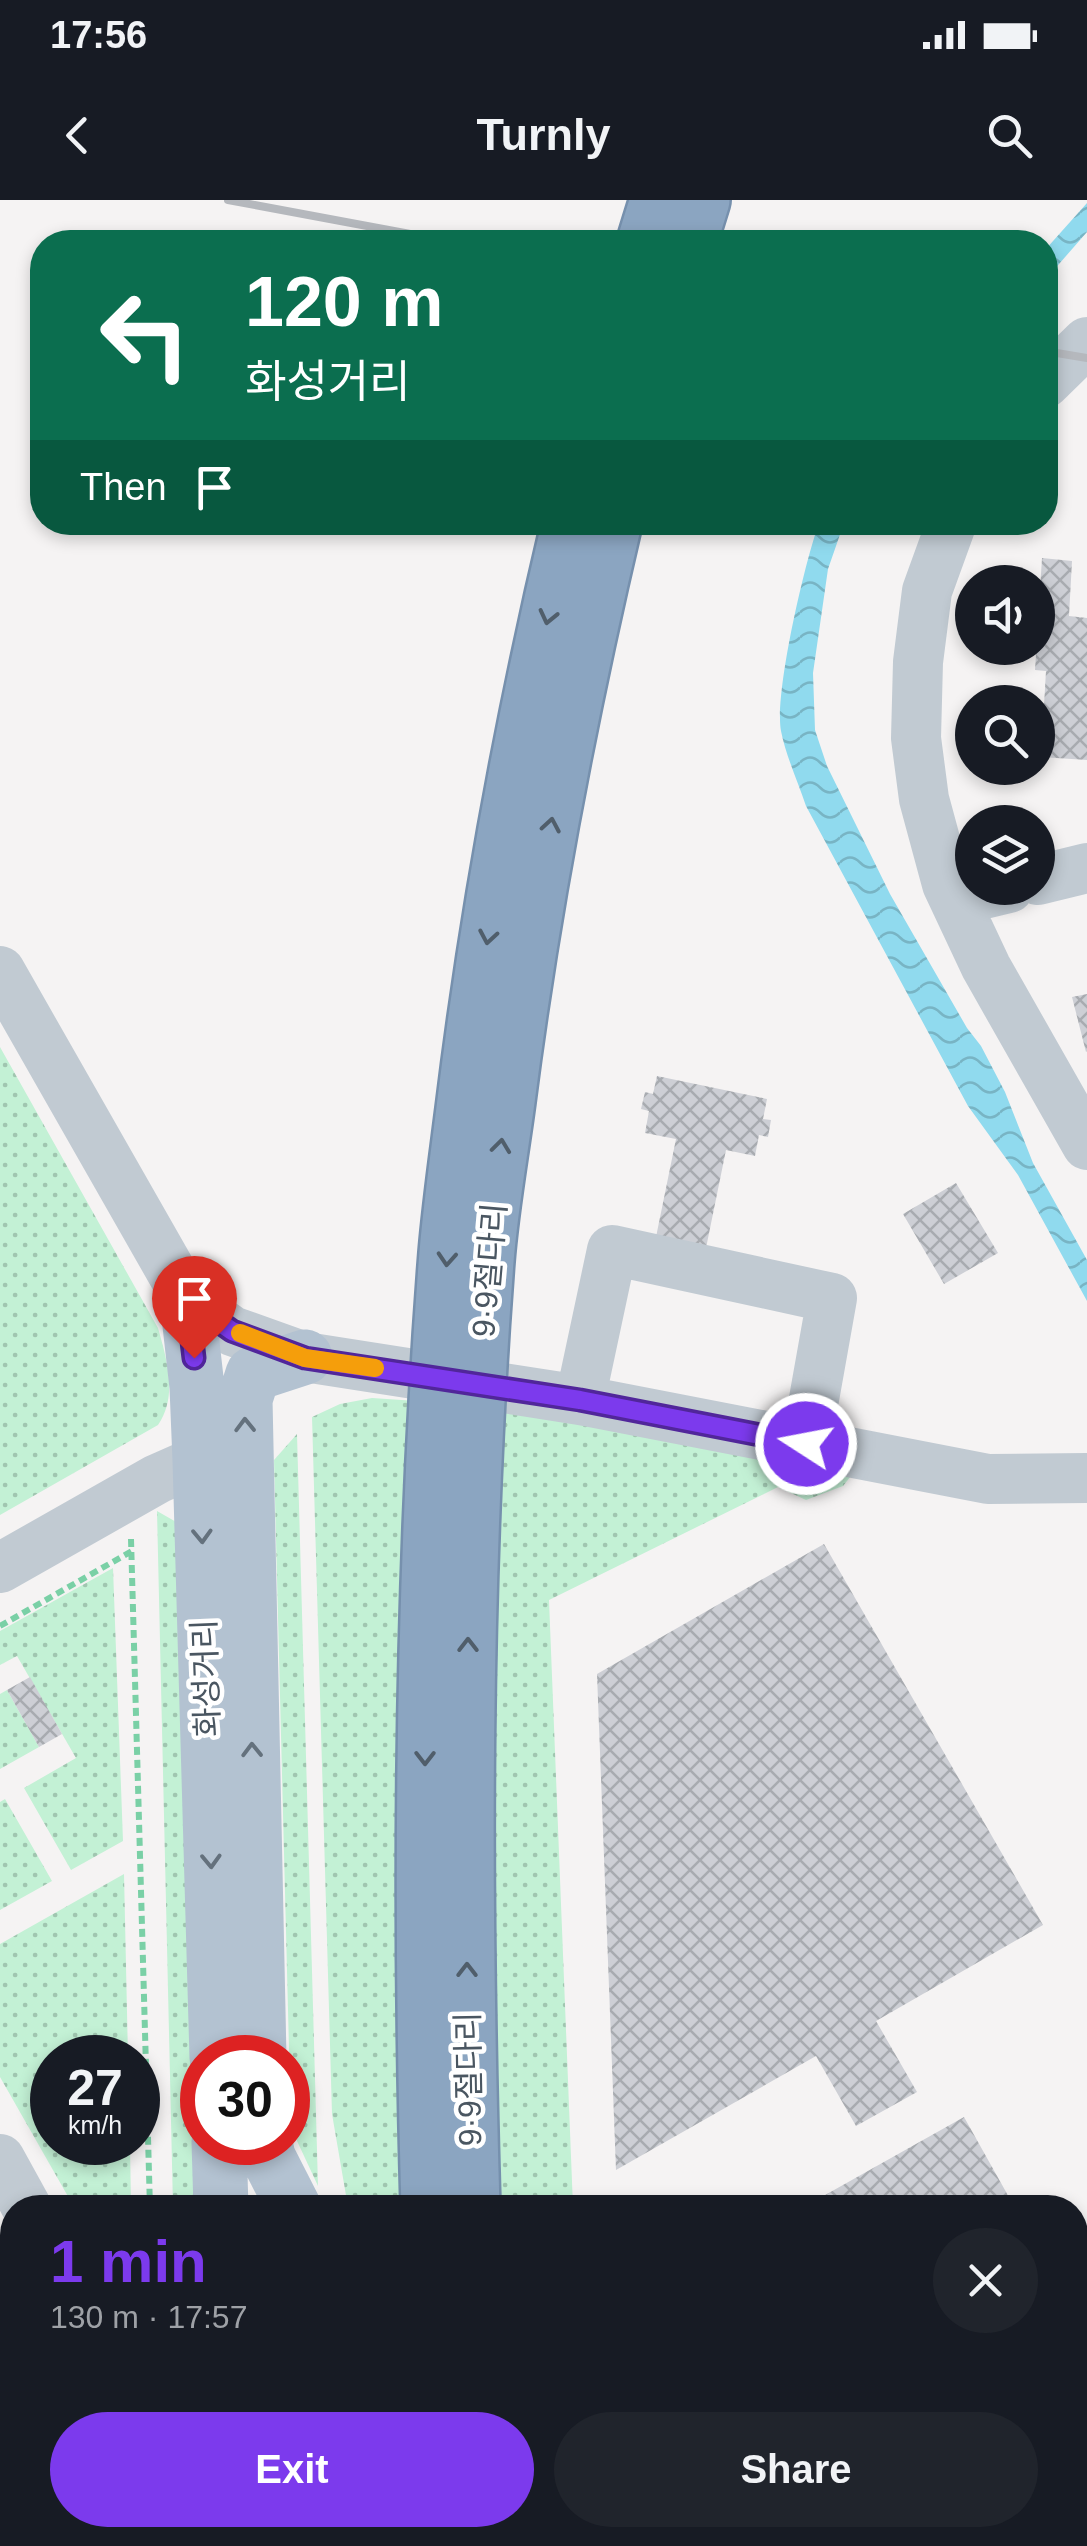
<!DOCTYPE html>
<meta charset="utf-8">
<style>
body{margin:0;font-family:Arial,"Noto Sans KR",sans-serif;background:#20242c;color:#f1f3f6;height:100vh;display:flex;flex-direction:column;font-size:38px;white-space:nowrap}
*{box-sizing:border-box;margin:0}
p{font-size:32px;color:#9ea1a6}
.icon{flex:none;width:55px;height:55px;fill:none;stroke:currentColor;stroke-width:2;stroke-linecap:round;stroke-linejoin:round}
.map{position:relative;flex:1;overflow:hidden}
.drawer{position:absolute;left:0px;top:1995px;width:1088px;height:352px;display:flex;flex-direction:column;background:#171b24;border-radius:40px 40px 0 0;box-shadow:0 5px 15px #0003}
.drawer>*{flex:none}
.top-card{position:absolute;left:30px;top:30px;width:1028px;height:305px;border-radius:40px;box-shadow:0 5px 15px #0003;background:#0b6e4f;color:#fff;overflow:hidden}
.controls{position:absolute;left:955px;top:365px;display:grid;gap:20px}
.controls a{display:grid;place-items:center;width:100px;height:100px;border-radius:50%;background:#171b24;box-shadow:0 5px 15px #0003;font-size:50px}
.speed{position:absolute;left:30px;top:1835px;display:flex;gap:20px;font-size:50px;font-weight:700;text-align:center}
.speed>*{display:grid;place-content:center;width:130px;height:130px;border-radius:50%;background:#171b24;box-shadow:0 5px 15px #0003;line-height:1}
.speed small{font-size:25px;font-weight:400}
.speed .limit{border:15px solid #d22;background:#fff;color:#111}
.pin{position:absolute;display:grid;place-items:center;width:85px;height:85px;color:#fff;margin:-102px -42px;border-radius:50% 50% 50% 0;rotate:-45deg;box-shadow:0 0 10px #0007}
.pin .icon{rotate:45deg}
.me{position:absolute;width:110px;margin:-55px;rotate:281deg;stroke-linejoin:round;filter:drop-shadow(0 0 8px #0008)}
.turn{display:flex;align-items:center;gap:35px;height:210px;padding:0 50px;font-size:45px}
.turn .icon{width:130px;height:130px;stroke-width:2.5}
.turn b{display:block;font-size:70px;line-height:85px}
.then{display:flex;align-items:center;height:95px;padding:0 50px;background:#0003;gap:20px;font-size:38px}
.round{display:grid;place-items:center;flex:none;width:105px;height:105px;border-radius:52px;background:#20242c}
.headline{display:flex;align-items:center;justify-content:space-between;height:170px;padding:0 50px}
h1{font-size:60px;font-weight:700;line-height:75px;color:#7c3aed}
.button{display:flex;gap:20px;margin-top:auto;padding:20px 50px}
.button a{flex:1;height:115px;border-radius:60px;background:#7c3aed;color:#fff;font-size:40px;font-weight:700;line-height:115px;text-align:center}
.button a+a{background:#20242c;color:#f1f3f6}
.status{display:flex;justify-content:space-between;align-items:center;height:70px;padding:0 50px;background:#171b24;direction:ltr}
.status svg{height:28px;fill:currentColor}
header{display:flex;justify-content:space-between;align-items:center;height:130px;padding:0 50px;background:#171b24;font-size:45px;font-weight:700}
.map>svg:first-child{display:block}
</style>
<div class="status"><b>17:56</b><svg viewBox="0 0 49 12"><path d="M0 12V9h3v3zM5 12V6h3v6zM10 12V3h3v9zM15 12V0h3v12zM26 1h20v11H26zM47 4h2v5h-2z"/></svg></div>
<header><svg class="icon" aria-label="back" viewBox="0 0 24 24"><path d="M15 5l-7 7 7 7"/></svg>Turnly<svg class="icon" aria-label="search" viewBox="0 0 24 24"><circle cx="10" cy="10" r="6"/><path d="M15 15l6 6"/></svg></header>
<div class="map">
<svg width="1087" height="2346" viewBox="0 0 1087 2346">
<defs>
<pattern id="grass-dots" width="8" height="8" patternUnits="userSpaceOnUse" patternTransform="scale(2.5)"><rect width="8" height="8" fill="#c3f1d5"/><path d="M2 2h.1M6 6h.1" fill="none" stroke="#a0c6b0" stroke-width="1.8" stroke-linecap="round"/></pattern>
<pattern id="water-waves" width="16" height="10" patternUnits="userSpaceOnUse" patternTransform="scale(2.5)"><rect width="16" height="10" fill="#90daee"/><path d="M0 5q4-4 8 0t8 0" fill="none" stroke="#78b4c4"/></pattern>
<pattern id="building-cross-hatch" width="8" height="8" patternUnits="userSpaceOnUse" patternTransform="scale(2.5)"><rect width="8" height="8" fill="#cdcfd5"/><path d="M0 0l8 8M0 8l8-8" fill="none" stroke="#a8abb0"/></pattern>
</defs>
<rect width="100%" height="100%" fill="#f5f3f3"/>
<path fill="url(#grass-dots)" d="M0,847L158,1128C167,1160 178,1196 158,1225L0,1315Z
M372,1198L550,1210L851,1276L843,1286L806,1300L778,1287L549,1400L573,2007H348L332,1914L312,1217L340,1204Z
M297,1234L318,1986L291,1928L274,1260Z
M157,1311L178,1323L182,1331L197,2007H173Z
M113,1368L123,1641L71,1670L24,1588L76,1558L17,1456L0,1465V1431Z
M7,1490L39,1547L0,1569V1494Z
M5,1599L52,1681L0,1710V1602Z
M124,1674L128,1857L52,1858V1942L130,1943L131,2007H74L0,1877V1744Z
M12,2231V2335H139L140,2346H18L0,2313V2238Z
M379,2335H585L586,2346H379Z"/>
<path fill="url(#water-waves)" d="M1087,3V32L1045,80V50Z
M819,323H844L828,369L813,473L815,530L827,566L890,694L967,828L981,846L1005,892L1033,963L1087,1060V1101L1018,975L968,906L806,606C798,582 786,556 781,531C774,494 805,361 819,323Z"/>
<path fill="url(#building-cross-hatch)" d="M1042,358L1072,361L1069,416L1087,418V560L1041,557L1046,471L1035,470Z
M1087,794V851L1086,852L1072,797Z
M657,876L767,899L763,919L771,920L768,937L759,935L755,956L726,950L706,1048L656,1037L676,939L645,933L649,911L641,909L645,892L653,894Z
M956,983L998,1053L944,1084L903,1014Z
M824,1344L1043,1725L876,1821L917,1892L856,1926L816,1856L616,1970L597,1474Z
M30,1477L62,1534L39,1547L7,1490Z
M964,1917L1015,2008H802Z
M1075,2113L1087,2135V2346H808L802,2335H1075Z"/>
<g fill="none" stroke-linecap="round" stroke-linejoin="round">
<g stroke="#7690ad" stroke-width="60">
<path id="highway" d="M645,42L658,0
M689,42L702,0
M438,2335L439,2346
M480,2335L481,2346"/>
</g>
<path stroke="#7ad0a6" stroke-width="6" stroke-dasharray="8 5" stroke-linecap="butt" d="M131,1339L150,2008
M0,1426L132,1351
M159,2335V2346"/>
<path stroke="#c1cad2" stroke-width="50" d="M1045,183L1087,142
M952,322L927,391L918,462L916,538L924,599L947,684L986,767L1087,945
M1038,680L1087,668
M955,701L1009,688
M0,771L187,1099L232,1131L305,1157L580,1200L988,1279L1087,1278
M580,1200L612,1050L832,1098L806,1244
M0,1368L157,1279L200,1260
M0,1959L27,2008"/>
<path stroke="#b3c2d1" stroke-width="55" d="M187,1099L197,1187L200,1260L217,1858
M259,1858L245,1199L253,1174L305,1157
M219,1942L221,2008
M265,1942L268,1957L294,2008
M642,2335L661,2346
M241,2346H277
M330,2346V2335"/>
<use href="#highway" stroke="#8ba5c1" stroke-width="55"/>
<path stroke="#b5b8bd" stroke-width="8" d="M228,0L453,42
M1045,151L1087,158"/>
<g stroke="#7690ad" stroke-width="60" stroke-linecap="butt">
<path id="highway-bridge" d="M429,2008C420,1689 422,1371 447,1053C451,1005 458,957 464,909C488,712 524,516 570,322
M472,2008C463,1693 462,1376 486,1061C490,1008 500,954 507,901C532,706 569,513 614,322"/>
</g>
<path stroke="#b3c2d1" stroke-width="55" d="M222,2346L241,2335"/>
<use href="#highway-bridge" stroke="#8ba5c1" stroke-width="55"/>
</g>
<defs><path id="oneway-chevron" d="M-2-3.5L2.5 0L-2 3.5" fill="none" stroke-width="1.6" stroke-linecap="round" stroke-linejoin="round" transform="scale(2.5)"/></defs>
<g stroke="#505e6b">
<use href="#oneway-chevron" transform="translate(548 417) rotate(103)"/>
<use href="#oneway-chevron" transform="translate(551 625) rotate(-80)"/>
<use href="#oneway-chevron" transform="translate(488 737) rotate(100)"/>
<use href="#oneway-chevron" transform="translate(501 946) rotate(-83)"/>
<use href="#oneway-chevron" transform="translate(447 1059) rotate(94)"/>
<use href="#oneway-chevron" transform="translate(468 1445) rotate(-90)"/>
<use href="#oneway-chevron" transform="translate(425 1558) rotate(90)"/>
<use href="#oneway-chevron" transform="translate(467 1770) rotate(-90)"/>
</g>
<g stroke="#64717d">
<use href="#oneway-chevron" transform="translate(245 1225) rotate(-91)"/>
<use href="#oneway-chevron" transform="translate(202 1336) rotate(88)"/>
<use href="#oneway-chevron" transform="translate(252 1550) rotate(-91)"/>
<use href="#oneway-chevron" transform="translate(211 1661) rotate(88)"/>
</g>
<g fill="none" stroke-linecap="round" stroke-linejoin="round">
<g stroke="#51269a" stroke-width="25">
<path id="route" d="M194,1158L187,1099L232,1131L305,1158L580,1200L806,1244"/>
</g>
<use href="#route" stroke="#7c3aed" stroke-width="18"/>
<path stroke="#f59e0b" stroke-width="18" d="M240,1133L305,1158L375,1168"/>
</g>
<g text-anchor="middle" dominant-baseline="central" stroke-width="9" stroke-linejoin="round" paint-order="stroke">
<g font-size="32" fill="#4a5661" stroke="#fff">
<text transform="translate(489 1070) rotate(-85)">9·9절다리</text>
<text transform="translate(206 1478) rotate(-92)">화성거리</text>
<text transform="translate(469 1879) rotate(-91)">9·9절다리</text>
</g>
</g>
</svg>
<div class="controls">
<a><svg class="icon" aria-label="sound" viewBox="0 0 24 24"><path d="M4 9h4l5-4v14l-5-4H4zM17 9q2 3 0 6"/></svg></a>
<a><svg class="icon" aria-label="search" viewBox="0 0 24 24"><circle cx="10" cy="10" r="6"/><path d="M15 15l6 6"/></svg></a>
<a><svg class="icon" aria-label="layers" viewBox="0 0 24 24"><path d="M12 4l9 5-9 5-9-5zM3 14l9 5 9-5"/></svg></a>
</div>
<div class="speed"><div>27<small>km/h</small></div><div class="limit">30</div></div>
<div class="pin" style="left:194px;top:1158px;background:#d93025"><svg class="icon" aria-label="arrive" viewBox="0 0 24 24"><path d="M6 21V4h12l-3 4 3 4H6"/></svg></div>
<svg class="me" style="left:806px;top:1244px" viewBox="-20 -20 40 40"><circle r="17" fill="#7c3aed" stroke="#fff" stroke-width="3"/><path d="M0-11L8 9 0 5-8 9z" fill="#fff"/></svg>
<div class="top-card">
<div class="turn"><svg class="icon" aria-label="left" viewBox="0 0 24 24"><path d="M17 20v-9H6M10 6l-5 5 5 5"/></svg><div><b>120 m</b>화성거리</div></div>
<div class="then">Then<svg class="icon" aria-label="arrive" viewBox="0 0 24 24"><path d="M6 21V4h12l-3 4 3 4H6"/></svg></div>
</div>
<section class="drawer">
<div class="headline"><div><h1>1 min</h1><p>130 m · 17:57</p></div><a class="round"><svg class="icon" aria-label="close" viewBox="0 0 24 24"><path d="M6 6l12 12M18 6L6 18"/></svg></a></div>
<div class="button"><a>Exit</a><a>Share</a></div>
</section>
</div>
